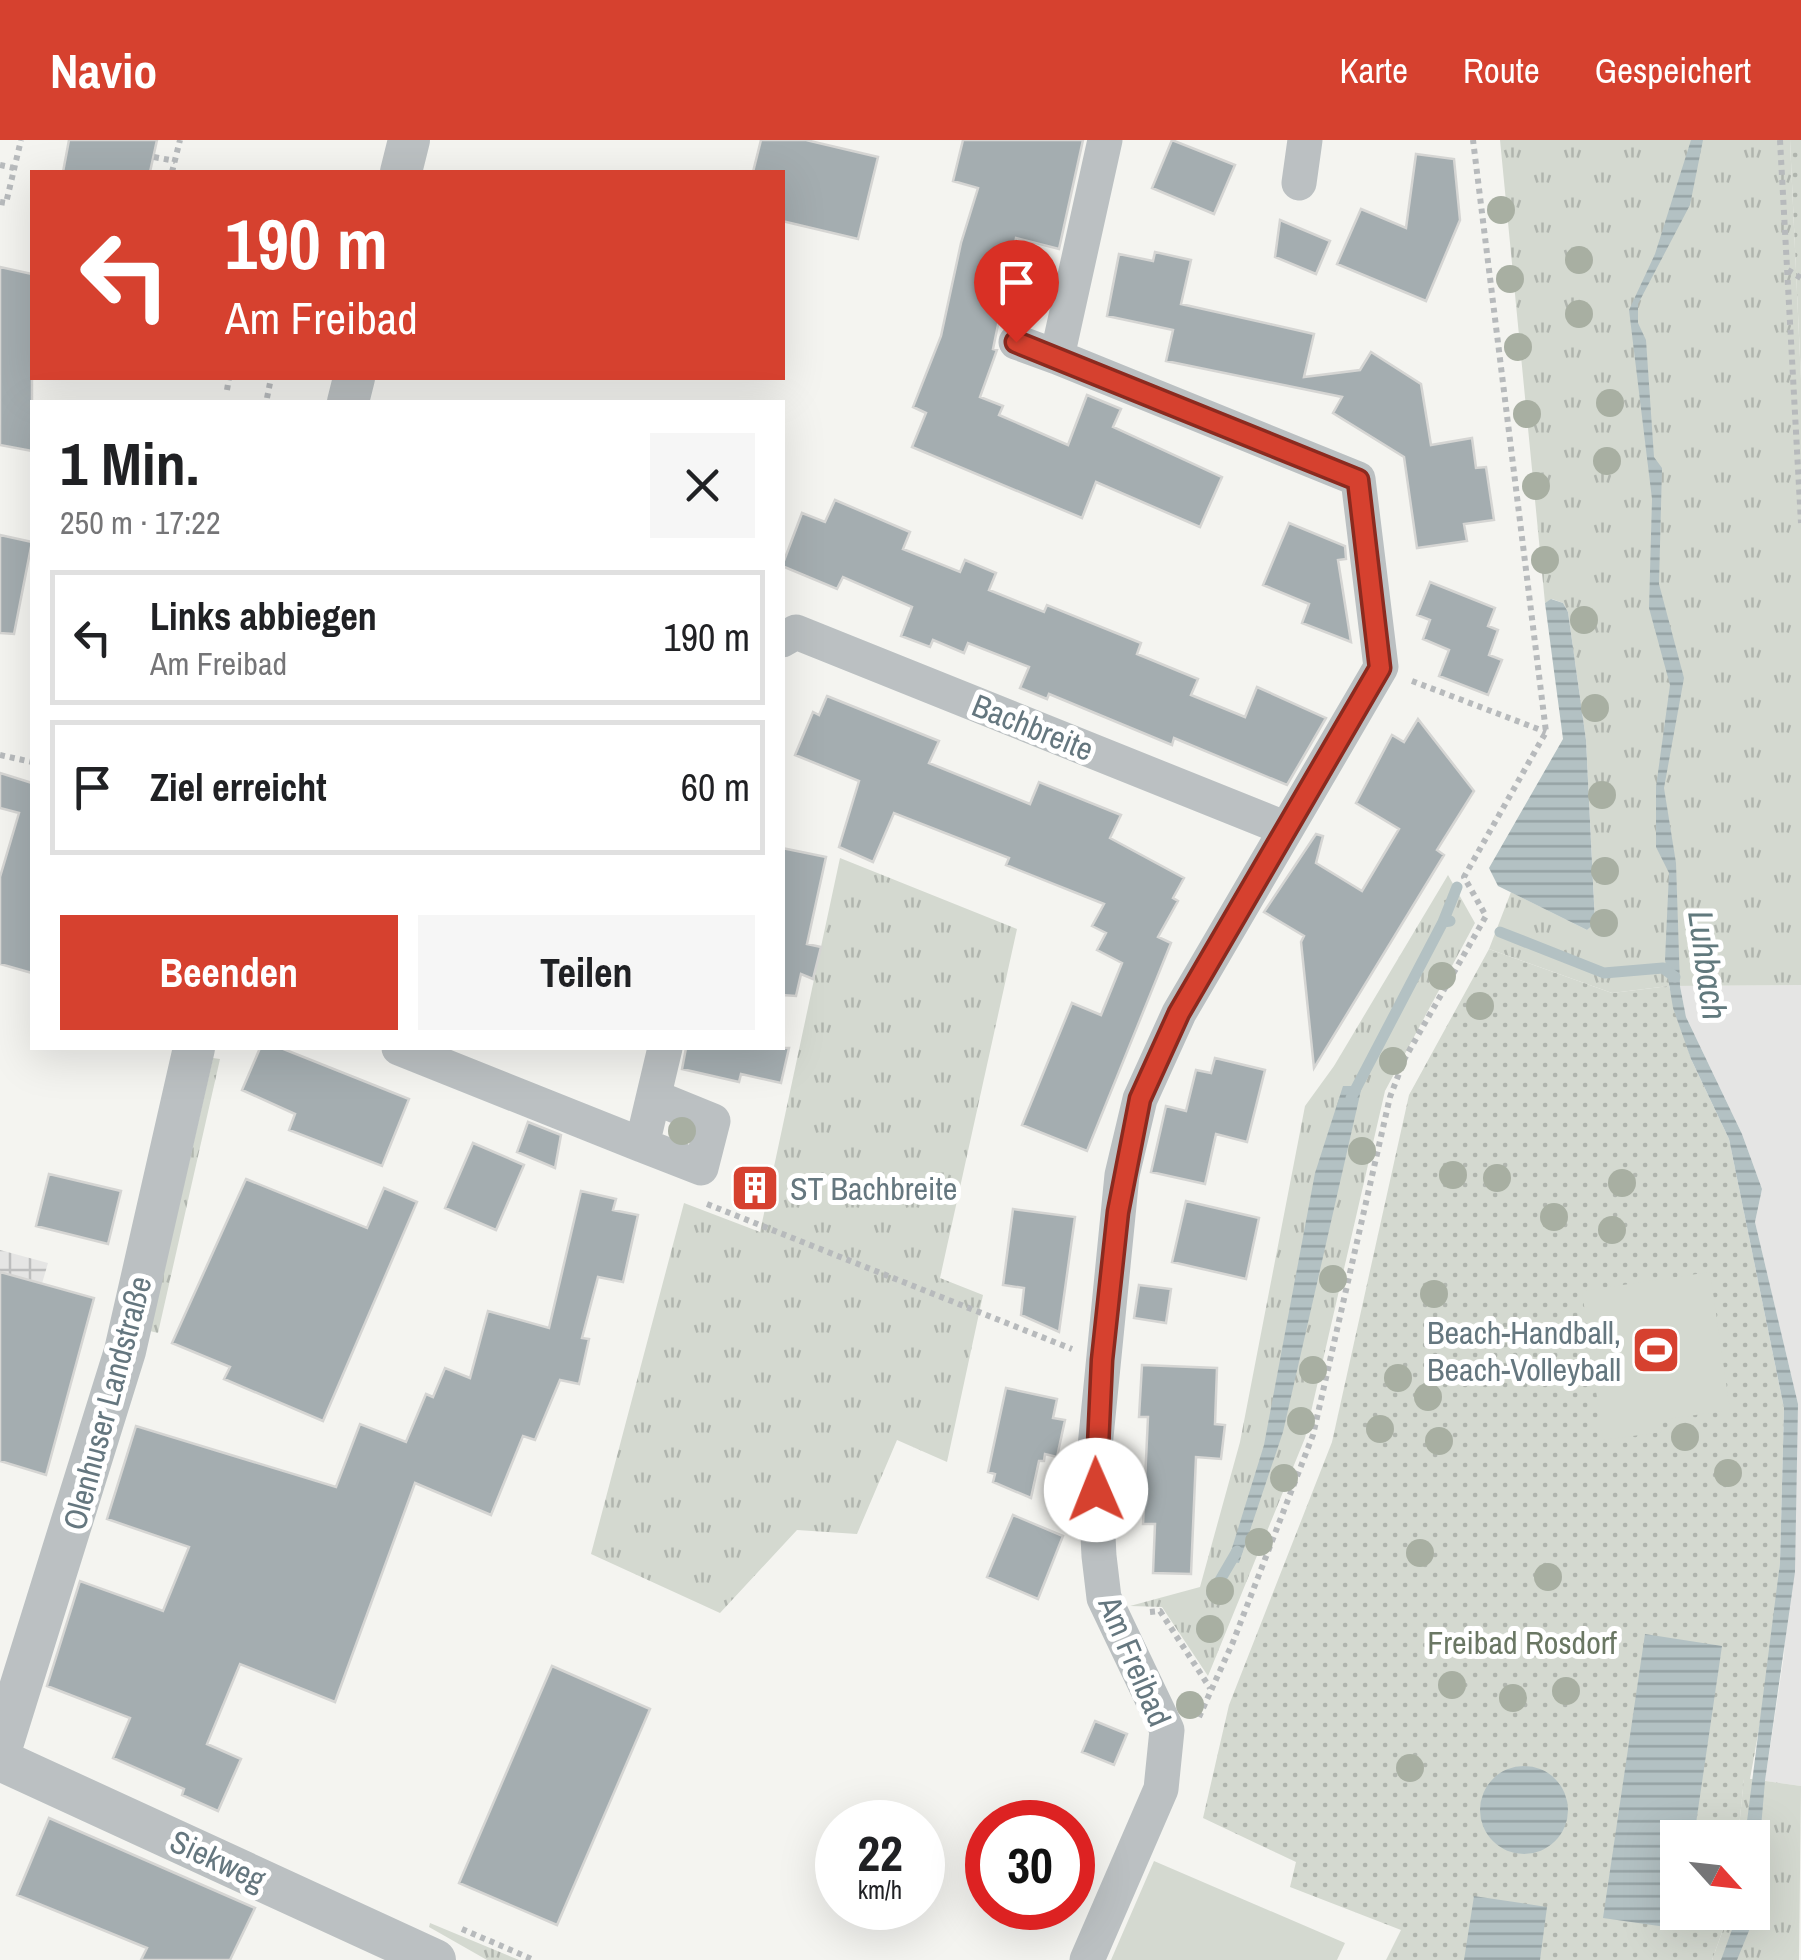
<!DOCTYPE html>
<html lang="de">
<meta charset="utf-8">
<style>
body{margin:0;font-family:"Archivo Narrow",sans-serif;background:#f6f6f6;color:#202124;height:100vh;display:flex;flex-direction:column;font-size:38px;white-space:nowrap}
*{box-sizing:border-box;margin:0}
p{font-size:32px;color:#757577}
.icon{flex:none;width:55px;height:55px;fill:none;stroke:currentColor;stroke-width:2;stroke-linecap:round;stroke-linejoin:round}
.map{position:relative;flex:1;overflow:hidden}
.panel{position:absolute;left:30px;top:260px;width:755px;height:650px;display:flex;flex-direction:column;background:#fff;border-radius:0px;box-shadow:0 10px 40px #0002}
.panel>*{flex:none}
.banner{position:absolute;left:30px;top:30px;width:755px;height:210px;border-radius:0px;box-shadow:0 10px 40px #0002;background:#d6412f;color:#fff;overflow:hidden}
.needle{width:65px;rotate:117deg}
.fabs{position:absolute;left:1660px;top:1680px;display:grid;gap:20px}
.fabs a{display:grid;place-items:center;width:110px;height:110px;border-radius:0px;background:#fff;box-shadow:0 10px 40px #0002;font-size:50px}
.speed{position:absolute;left:815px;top:1660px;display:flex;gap:20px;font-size:50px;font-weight:700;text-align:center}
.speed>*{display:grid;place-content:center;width:130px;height:130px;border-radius:50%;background:#fff;box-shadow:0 10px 40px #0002;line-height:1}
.speed small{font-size:25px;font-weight:400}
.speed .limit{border:15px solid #d22;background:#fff;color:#111}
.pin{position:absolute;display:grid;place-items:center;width:85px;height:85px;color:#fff;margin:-102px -42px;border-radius:50% 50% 50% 0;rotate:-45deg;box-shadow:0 0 10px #0007}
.pin .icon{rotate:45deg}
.me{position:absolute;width:110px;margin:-55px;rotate:359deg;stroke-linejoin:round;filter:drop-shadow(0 0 8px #0008)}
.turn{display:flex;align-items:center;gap:35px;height:210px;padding:0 30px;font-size:45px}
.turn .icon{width:130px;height:130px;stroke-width:2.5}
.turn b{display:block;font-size:70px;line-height:85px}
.round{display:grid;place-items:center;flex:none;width:105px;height:105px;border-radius:0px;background:#f6f6f6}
.headline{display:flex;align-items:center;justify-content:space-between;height:170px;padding:0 30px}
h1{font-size:60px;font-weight:700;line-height:75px}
.cta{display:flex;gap:20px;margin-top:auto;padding:20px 30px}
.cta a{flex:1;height:115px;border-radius:0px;background:#d6412f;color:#fff;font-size:40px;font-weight:700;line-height:115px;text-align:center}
.cta a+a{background:#f6f6f6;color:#202124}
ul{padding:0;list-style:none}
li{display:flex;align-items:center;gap:30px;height:135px;margin:0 20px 15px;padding:0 10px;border:5px solid #e0e0e0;border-radius:0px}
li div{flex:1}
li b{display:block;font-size:38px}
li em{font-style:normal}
header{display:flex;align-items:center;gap:60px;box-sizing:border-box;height:140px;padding:0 50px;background:#d6412f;color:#fff}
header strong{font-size:48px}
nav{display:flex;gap:55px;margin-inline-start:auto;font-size:35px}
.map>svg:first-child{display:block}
</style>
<header>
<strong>Navio</strong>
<nav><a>Karte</a><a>Route</a><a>Gespeichert</a></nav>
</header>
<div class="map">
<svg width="1801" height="1820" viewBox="0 0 1801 1820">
<defs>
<pattern id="industrial-grid" width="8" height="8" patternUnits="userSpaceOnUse" patternTransform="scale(2.5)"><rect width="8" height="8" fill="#e5e5e4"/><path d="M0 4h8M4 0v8" fill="none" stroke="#bdbebe"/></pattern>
<pattern id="grass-tufts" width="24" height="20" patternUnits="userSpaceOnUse" patternTransform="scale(2.5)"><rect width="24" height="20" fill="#d4d9d0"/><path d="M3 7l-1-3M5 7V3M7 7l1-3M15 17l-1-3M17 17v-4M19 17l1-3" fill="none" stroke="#b0b5ae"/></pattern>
<pattern id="park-dots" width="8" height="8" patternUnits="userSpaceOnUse" patternTransform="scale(2.5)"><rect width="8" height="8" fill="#d4d9d0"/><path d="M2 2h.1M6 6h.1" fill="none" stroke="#b0b5ae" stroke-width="1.8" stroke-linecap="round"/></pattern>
<pattern id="water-rules" width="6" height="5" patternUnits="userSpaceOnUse" patternTransform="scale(2.5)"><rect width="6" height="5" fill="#b3c1c3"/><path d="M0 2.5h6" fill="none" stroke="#95a2a4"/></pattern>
</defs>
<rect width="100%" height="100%" fill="#f4f4f0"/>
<path fill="#e5e5e4" d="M1801,845V1646L1765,1641L1784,1515L1798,1264L1755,1082L1762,1049L1742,994L1686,877L1680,846Z"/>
<path fill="url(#industrial-grid)" d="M0,1110L48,1123L27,1195L0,1186Z"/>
<path fill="url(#grass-tufts)" d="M1500,0H1790L1801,239V845L1669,846L1612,853L1489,809L1511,752L1587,790L1595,782L1586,600L1568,472L1563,463L1552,459L1545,463Z
M840,718L1017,789L940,1138L983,1155L947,1322L897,1300L857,1394L797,1390L720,1473L591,1414L684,1063L760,1092Z
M1448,735L1475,783L1385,951L1305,1298L1208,1536L1162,1467L1130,1466L1200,1447L1240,1302L1305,966L1334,926Z
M213,918L220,919L158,1193L150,1191Z
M1744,1638L1801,1646L1799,1820H1712L1729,1773L1752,1772V1698L1738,1697Z
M430,1783L519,1820H487L429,1787Z"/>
<path fill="url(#park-dots)" d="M1790,0H1801V239Z
M1489,809L1612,853L1669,846L1691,919L1729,999L1784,1268L1780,1423L1772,1516L1750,1639H1744L1738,1697L1678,1698V1772L1729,1773L1712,1820H1386L1401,1790L1290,1747L1296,1722L1203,1678L1229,1565L1332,1302L1409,955Z"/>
<path fill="#d4d9d0" d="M1710,1132L1730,1270L1661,1280L1662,1292L1603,1300L1582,1151Z
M1154,1721L1345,1803L1337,1820H1111Z"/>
<path fill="url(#water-rules)" d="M1691,0H1703L1690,65L1638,164V183L1646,200L1654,317L1662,328L1659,444L1684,538L1664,648L1676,723L1680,846L1686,877L1742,994L1762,1049L1755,1082L1798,1264L1795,1432L1765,1641L1753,1781L1737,1820H1721L1738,1773L1752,1772V1698L1745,1697L1780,1423L1784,1268L1729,999L1691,919L1673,868L1665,820L1669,733L1656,707V647L1670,545L1649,468L1652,359L1629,170L1655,114Z
M1551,459L1563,463L1568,472L1586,600L1595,783L1587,790L1498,746L1489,728L1563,599L1545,463Z
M1343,946H1362L1283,1292L1239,1423L1228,1421L1264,1305L1315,1033Z
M1645,1494L1722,1506L1694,1697L1678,1698L1680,1789L1603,1778Z
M1480 1670a44 44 0 1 1 88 0a44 44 0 1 1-88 0Z
M1474,1756L1547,1767L1540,1820H1464Z"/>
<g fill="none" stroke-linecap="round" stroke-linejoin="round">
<path stroke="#b3c1c3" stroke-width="11" d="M1443,782L1457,747
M1500,792L1604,833L1663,828L1675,837
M1351,958L1443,782L1450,781
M1212,1454L1237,1411"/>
</g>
<path fill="#a4adb0" stroke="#d5d5d3" stroke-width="2.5" d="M69,0H157L150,32H63Z
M761,0H806L878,17L858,99L782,81V32H753Z
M963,0H1083L1059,109L1016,98L993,209L997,210L980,257L1003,266L999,275L1068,305L1087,255L1121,269L1113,287L1222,337L1200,387L1096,342L1082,378L912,307L926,273L913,267L941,196L961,103L978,48L953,41Z
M1172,0L1235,25L1214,74L1152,48Z
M1416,14L1454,19L1460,80L1426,161L1337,124L1361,69L1406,88Z
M1280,80L1330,101L1316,134L1275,117Z
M1155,112L1191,120L1181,164L1314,194L1304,237L1360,230L1371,212L1421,244L1431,305L1472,298L1476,328L1486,327L1494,380L1464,384L1467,401L1417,408L1404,317L1333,273L1342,257L1166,221L1173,190L1107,176L1119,114L1153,121Z
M0,127L32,134V311L0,305Z
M835,360L910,392L903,409L960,432L965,420L996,433L989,450L1044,472L1047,465L1141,503L1137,514L1198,539L1191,555L1245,577L1257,547L1326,578L1287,645L1174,598L1172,605L1049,554L1047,559L1020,548L1029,527L968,503L964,513L933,500L930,507L901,496L912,467L843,437L837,449L782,426L802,373L825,382Z
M1289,383L1345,406L1346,419L1338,420L1351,502L1302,483L1309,464L1263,445Z
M0,395L32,402L14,494L0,493Z
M1430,442L1495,468L1488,486L1498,490L1489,515L1502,520L1488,555L1439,536L1449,510L1423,499L1430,480L1417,475Z
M827,556L939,601L929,623L1030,664L1039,642L1121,675L1110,698L1184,738L1173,758L1178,761L1158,797L1171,803L1087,1011L1022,985L1072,863L1101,875L1122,823L1097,810L1106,793L1092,786L1104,764L1006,725L1009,718L894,673L873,722L839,707L859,641L795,615L813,572L819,575Z
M1418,579L1474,651L1437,710L1444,715L1314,928L1301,802L1304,796L1264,772L1316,694L1323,696L1316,723L1362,751L1399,689L1356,663L1392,595L1404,602Z
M0,633L32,643V833L0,824V737L19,673L0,668Z
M782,708L826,717L807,804L821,807L813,839L801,834L796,856L782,855Z
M260,908H281L409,959L382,1026L289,990L295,974L242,950Z
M686,908H789L781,943L741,934L739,942L682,929Z
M1215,918L1265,930L1247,1002L1216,994L1205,1044L1151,1032L1166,966L1186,971L1196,930L1211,933Z
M528,982L561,995L555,1028L517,1012Z
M473,1003L524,1025L496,1090L445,1068Z
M49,1034L121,1051L108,1104L36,1086Z
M246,1039L367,1088L384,1048L417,1062L323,1281L224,1239L230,1227L172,1203Z
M581,1051L616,1059L613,1070L638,1075L623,1142L598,1137L582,1198L589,1199L579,1244L560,1240L535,1300L523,1296L491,1375L415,1343L335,1562L240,1524L207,1604L241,1619L218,1671L182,1655L184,1649L113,1618L130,1578L47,1546L80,1441L163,1471L189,1407L107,1379L136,1286L336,1347L360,1284L406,1302L426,1254L433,1257L445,1228L470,1238L488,1171L549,1188Z
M1186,1061L1259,1078L1246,1139L1172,1122Z
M1013,1069L1075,1077L1059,1192L1021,1175L1024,1148L1003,1145Z
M0,1132L94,1158L46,1335L0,1321Z
M1139,1145L1171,1149L1166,1183L1134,1178Z
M1142,1225L1217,1228L1215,1284L1225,1285L1221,1319L1196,1317L1191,1434L1153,1433L1155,1384H1143L1148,1277H1139Z
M1006,1248L1057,1259L1053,1278L1065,1280L1057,1317L1045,1314L1044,1321H1039L1031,1358L993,1342L995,1334L988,1332Z
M1013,1375L1063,1396L1038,1459L987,1437Z
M552,1526L650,1569L557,1785L459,1743Z
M1095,1581L1127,1594L1114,1625L1082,1612Z
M49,1678L255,1768L230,1820H141L147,1808L17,1755Z"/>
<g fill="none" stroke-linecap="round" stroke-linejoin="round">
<path stroke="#b7babc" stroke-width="6" stroke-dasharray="5 5" stroke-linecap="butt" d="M1780,0L1801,383
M154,17L175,21
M0,25L14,28
M172,32L180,0
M0,62L6,63L21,0
M1788,130L1801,138
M227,250L229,238
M267,258L270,243
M1412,541L1546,592
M0,615L32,622
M707,1064L1072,1209
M1150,1472L1160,1471L1210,1548
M1199,1577L1233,1502L1313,1295L1390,957L1405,918L1486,776L1464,737L1546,592L1473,0
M462,1789L534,1820"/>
<path stroke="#bbc0c2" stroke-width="35" d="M1299,43L1305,0
M1016,202L1057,217
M782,500L796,492L1284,688
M399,908L642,1005L665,908
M642,1005L701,1028L713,981L654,957
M1087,1820L1161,1649L1167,1590L1104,1458L1099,1416L1094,1317L1122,1035L1140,959L1179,873L1381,527L1358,339L1057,217L1105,0"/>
<path stroke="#bbc0c2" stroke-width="42" d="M401,32L409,0
M348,262L354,238
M0,1612L125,1211L194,908
M0,1620L435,1820"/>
</g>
<g fill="#a8afa2">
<circle cx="1501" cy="70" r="14"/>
<circle cx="1579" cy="120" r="14"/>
<circle cx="1510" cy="139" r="14"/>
<circle cx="1579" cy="174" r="14"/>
<circle cx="1518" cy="207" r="14"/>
<circle cx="1610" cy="263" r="14"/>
<circle cx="1527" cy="274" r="14"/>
<circle cx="1607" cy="321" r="14"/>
<circle cx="1536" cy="346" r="14"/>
<circle cx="1545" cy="420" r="14"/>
<circle cx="1584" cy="480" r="14"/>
<circle cx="1595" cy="568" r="14"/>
<circle cx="1602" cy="655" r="14"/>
<circle cx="1605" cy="731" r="14"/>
<circle cx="1604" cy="783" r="14"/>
<circle cx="1442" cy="836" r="14"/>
<circle cx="1480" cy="866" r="14"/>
<circle cx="1393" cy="921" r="14"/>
<circle cx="682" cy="991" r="14"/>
<circle cx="1362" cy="1011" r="14"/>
<circle cx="1453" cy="1035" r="14"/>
<circle cx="1497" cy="1038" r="14"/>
<circle cx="1622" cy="1043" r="14"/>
<circle cx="1554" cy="1077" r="14"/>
<circle cx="1612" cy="1090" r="14"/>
<circle cx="1333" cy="1139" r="14"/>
<circle cx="1434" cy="1154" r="14"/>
<circle cx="1313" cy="1230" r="14"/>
<circle cx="1398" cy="1238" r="14"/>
<circle cx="1428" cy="1257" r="14"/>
<circle cx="1301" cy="1281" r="14"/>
<circle cx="1380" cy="1289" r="14"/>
<circle cx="1685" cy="1297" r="14"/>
<circle cx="1439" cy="1301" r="14"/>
<circle cx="1728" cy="1333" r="14"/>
<circle cx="1284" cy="1338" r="14"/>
<circle cx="1259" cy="1402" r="14"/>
<circle cx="1420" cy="1413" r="14"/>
<circle cx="1548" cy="1437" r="14"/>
<circle cx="1220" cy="1451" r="14"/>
<circle cx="1210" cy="1489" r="14"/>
<circle cx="1452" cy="1545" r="14"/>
<circle cx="1566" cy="1551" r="14"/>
<circle cx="1513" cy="1558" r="14"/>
<circle cx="1190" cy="1565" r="14"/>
<circle cx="1410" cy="1628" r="14"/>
</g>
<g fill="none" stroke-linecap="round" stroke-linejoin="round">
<g stroke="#8b2a1f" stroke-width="25">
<path id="route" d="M1016,202L1358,340L1380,528L1179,873L1140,959L1118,1072L1102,1220L1096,1350"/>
</g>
<use href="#route" stroke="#d6412f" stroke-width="18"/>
</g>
<defs>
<g id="building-square" transform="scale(2.5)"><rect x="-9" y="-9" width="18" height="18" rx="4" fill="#d6412f" stroke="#fff"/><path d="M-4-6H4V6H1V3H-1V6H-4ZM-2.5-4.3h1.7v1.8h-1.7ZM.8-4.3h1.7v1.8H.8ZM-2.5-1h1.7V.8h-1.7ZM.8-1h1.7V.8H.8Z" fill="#fff"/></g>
<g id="stadium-square" transform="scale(2.5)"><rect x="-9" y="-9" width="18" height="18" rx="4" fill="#d6412f" stroke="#fff"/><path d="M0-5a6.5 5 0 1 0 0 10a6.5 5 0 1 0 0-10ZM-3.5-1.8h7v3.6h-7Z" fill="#fff"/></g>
</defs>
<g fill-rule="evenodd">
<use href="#building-square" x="755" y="1048"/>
<use href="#stadium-square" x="1656" y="1210"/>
</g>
<g text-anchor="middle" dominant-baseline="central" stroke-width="10" stroke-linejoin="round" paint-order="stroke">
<g font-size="32" fill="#65777f" stroke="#fff">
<text transform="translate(1033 587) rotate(22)">Bachbreite</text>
<text transform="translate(107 1263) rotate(-75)">Olenhuser Landstraße</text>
<text transform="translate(1135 1521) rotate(67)">Am Freibad</text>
<text transform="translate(218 1720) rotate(25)">Siekweg</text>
</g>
<g font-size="32" fill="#65777f" stroke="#fff" text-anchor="start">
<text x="790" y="1048">ST Bachbreite</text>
<text x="1621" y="1192" text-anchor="end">Beach-Handball,<tspan x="1621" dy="37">Beach-Volleyball</tspan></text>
</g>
<g font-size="32" fill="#6a7763" stroke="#fff">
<text x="1522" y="1502">Freibad Rosdorf</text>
</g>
<g font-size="35" font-style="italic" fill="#61797d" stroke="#fff">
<text transform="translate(1708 825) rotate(82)">Luhbach</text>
</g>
</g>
</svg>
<div class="fabs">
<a><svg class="needle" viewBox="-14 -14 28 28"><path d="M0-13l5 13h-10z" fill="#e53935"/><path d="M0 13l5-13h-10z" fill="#757577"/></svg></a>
</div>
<div class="speed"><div>22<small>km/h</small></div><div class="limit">30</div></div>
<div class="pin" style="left:1016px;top:202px;background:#d93025"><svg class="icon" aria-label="arrive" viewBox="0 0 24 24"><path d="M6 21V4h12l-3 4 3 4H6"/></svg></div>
<svg class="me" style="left:1096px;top:1350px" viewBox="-20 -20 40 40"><circle r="19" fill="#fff"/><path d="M0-13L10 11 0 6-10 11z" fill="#d6412f"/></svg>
<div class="banner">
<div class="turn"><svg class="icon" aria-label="left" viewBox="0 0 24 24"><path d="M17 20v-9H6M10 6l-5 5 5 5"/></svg><div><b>190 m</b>Am Freibad</div></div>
</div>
<section class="panel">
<div class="headline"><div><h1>1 Min.</h1><p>250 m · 17:22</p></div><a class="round"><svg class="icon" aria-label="close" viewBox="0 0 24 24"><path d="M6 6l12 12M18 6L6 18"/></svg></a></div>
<ul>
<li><svg class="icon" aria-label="left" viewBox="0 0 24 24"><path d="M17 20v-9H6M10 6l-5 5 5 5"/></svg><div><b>Links abbiegen</b><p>Am Freibad</p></div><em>190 m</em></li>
<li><svg class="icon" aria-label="arrive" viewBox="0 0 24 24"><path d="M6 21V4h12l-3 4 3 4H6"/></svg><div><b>Ziel erreicht</b></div><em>60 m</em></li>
</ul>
<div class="cta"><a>Beenden</a><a>Teilen</a></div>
</section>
</div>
